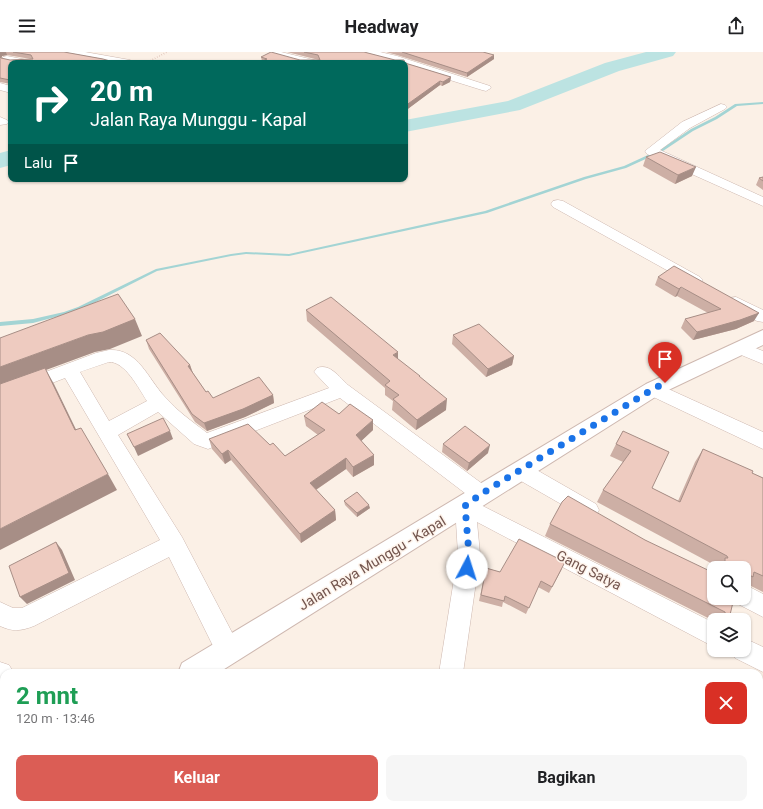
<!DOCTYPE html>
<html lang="id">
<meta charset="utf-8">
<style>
body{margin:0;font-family:Roboto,sans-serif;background:#f6f6f6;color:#202124;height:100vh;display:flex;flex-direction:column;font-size:15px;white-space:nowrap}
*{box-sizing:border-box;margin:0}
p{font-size:13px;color:#757577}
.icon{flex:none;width:22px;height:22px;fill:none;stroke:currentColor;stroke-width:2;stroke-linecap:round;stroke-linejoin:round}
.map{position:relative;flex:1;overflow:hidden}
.panel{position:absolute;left:0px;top:617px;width:763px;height:140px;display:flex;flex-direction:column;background:#fff;border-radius:12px 12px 0 0;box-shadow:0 1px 3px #0004}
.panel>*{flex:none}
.guide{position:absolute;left:8px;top:8px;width:400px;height:122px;border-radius:8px;box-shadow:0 1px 3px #0004;background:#00695c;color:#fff;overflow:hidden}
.fabs{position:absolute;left:707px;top:509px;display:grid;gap:8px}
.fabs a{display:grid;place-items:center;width:44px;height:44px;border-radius:8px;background:#fff;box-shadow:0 1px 3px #0004;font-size:20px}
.pin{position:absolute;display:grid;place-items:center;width:34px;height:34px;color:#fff;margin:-41px -17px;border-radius:50% 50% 50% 0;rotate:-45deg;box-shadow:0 0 4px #0007}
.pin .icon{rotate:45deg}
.me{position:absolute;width:44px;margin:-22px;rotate:5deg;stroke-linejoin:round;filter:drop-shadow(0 0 3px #0008)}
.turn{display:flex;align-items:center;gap:14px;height:84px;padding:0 16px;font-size:18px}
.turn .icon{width:52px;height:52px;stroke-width:2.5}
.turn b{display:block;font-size:28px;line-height:34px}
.then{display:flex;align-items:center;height:38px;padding:0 16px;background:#0003;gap:8px;font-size:15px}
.round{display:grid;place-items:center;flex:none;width:42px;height:42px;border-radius:8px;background:#f6f6f6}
.summary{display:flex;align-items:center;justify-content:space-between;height:68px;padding:0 16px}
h1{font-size:24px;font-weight:700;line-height:30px;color:#1e9e55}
.action{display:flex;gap:8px;margin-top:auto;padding:8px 16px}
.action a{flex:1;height:46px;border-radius:8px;background:#db5d55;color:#fff;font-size:16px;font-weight:700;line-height:46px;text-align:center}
.action a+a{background:#f6f6f6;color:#202124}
header{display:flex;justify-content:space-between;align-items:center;height:52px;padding:0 16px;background:#fff;font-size:18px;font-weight:700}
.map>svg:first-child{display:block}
</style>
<header><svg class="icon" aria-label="menu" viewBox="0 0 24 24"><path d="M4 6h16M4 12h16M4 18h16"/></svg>Headway<svg class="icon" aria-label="share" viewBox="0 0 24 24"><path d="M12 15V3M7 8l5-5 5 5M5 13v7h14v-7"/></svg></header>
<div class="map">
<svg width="763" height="757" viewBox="0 0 763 757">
<rect width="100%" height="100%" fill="#fbf0e6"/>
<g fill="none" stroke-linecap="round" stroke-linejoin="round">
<path fill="#a3d4d4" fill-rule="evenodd" d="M763,50V52L737,54L717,67L693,79L663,99L626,116L586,127L487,161L289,204L246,202L231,204L157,219L82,257L67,262L33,271L0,274V270L33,267L64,260L78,255L156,217L231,202L246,200L289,202L485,159L584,125L624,114L661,97L691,77L715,65L735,52Z"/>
<path fill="#bce3e2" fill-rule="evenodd" d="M646,0H676L673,4L619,19L520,58L405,80V68L508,49L605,11Z
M11,98V113L0,116V101Z"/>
<g stroke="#ceb8b0" stroke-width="1">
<path id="minor" d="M63,0H85L130,8L135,11H113L68,3Z
M273,0H281L318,9L319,11H301L273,4L272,2Z
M361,0H380L397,4L490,34L491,36L486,39L482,38L405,14V11H395L362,2Z
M7,4L32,9L33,11H12L3,9L2,7L3,5Z
M0,31L11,34V41L0,38Z
M721,52L725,53L727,55L725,57L690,76L660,98L763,145V154L647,102L645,99L682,70Z
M0,65L7,68L9,70L7,72L0,73Z
M558,148L563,149L700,225L703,228L700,231L695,233L690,231L553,155L551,152L553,149Z
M736,245L763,258V270L757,269L730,254L728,250L730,246Z
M740,290L763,299V312L734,300L731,296L734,292Z
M109,298C138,296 148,327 165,345C177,359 193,370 207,381L329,336L314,320L317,316C330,311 339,325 348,333L488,436L491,442L488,448L481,451L474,448L340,346L208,397L194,392L158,360L118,383L182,485L237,590L240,598L237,606L228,610L219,606L169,505L34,574C21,579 13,580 0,574V550L13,556H22L160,488L65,326L0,351V337L96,301ZM109,310C125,309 139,337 147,349L109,369L80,320Z
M653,330L763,380V397L647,342L644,337L647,332Z
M521,411L528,413L596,452L599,458L596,464L589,467L582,464L514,425L511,419L514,413Z
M465,445L714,571V595L477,470L480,502L463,621H439L458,502L455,454L458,448Z
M744,532L763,542V565L736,551L734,546H744Z
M744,586L763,595V620L735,606L732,598H744Z
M0,610L9,613L14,621H4V638L0,637Z
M94,753H126L128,757H96Z
M479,753H511L513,757H481Z"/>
</g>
<g stroke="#ceb8b0" stroke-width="2">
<path id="tertiary" d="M763,278V293L660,342L218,621H178L182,611L646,332Z
M4,724V753H12L0,757V726Z"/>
</g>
<path stroke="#d3aea3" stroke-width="1.5" stroke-dasharray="0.5 2" stroke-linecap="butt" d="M146,11L167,0"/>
<use href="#minor" fill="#fff" fill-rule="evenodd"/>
<use href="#tertiary" fill="#fff" fill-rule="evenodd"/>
</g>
<path fill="#cdafa5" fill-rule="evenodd" d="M0,0H64L103,7L11,11V34V32L0,30ZM7,3L31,7L10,8L1,6L2,4Z
M287,0H364L405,11L262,9L261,5L300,8H319Z
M386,0H483L494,7L467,25L397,3Z
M405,11L451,25L450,30L442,34L440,33L405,59Z
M646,105L692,124L675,132L643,114Z
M763,125V138L756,133L759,126Z
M658,225L754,269L736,277L693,288L681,276L685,267L708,261L677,244L675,245L655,233Z
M306,258L398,307L420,325L446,358L416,378L392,358L393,349L385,343V336L307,269Z
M453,283L514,304L512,313L486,325L452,292Z
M146,288L190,313L193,321L206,340L213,346L273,343L274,351L245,365L207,379L195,370L149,297Z
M339,362L373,378L361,389L374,413L353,425L346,417L316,438L335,458L336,468L301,491L231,408L225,412L212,397L209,387L270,393L285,404L318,383L306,374L304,364Z
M623,379L652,436L678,449L695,410L703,397L752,421L763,426V540L747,532L744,535V516H717L718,515L597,450L603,438L623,410L610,404L616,392Z
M443,392L488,401L467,419L442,400Z
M344,449L370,456L357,465L345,453Z
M550,472L645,488L734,546L729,567L728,568H714V569L545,484Z
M486,516L500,520L562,517L549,541L538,535L526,562L503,550L502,555L479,549Z
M512,753H564L563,757H516Z"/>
<path fill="#a78e86" d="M0,0H6L7,3L2,4L1,8L0,6Z
M494,3V7L467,25V21Z
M451,25L450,30L442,34L443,30Z
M440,29V33L405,59V54Z
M696,115L692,124L675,132L678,123Z
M681,235L677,244L675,245L679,237Z
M759,261L754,269L736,277L693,288L697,280Z
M135,267L142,284L110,297L95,300L46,318L54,332L84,394L0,335V315L88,283Z
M398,300V310L393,303Z
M514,304L512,313L486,325L488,317Z
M190,313L193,322L188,314Z
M273,343L274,351L245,365L207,379L204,371Z
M447,347L446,358L416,378L417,368Z
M373,368V378L357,393L356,383Z
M170,379L173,387L138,404L134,395Z
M490,393L488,401L467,419L469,411Z
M228,398L231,408L225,412L222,402Z
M374,403V413L353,425V415Z
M346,406V417L311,441L310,431Z
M108,422L117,438L0,498V477Z
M369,453L370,456L357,465V461Z
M335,458L336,468L301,491L300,482Z
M56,490L62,498L75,528L27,552L20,545Z
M33,753H45L41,757H29Z
M234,754L237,757H231Z"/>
<path fill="#eecbc0" stroke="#a78e86" d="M13,0H64L103,7L117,11H11V33L10,28L0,26V5L1,6L10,8L33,7L31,3Z
M271,0L300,8H320L318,3L304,0H364L395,8H404L405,11H258L267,7L261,5Z
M402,0H483L494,3L467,21Z
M405,11L451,25L443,30L440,29L405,54Z
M660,100L696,115L678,123L646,105Z
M763,125V129L759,126Z
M674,214L759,261L740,268L697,280L685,267L721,257L681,235L679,237L658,225Z
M118,242L135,267L103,280L88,283L0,315V286Z
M331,245L398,300L393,303L420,324H419L447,347L417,368L393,347L399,343L385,333L390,329L306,258Z
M479,272L514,304L488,317L453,283Z
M160,281L190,313L188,314L206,340L208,339L213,346L259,325L273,343L243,357L204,371L192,362L146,288Z
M45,316L75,378L81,376L108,422L0,477V332Z
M322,350L339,362L350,352L373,368L356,383L374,403L353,415L346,406L310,431L335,458L300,482L228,398L222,402L209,387L248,372L270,393L273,391L285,404L325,378L304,364Z
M163,366L170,379L134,395L127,382Z
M465,374L490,393L469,411L443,392Z
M623,379L669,400L652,436L680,450L703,397L753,419L752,421L763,426V524L754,520L753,525L744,520V516H725V506H728L727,504L603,438L631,399L616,392Z
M357,440L369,453L357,461L344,449Z
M568,444L645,488L714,521V546H734L729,567L726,566L725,560L550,472L562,450Z
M519,487L565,510L552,535L541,529L529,556L505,544L504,549L481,543L486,516L500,520Z
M56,490L69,521L20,545L9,514Z
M4,750V753H33L29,757H0V754Z
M209,753H233L234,754L231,757H206Z
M522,753H564L563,757H529Z"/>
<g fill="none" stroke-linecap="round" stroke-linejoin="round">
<path stroke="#1a73e8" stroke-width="7" stroke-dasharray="0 12.6" d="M467,516L469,502L465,454L481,442L653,337L665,331"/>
</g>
<g text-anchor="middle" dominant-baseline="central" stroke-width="3" stroke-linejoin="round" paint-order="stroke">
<g font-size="14" fill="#72544d" stroke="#fef4ec">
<text transform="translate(372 511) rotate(-31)">Jalan Raya Munggu - Kapal</text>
<text transform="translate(589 518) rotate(27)">Gang Satya</text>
</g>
</g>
</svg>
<div class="fabs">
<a><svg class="icon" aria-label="search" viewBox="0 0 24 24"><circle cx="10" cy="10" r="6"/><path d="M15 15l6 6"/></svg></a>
<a><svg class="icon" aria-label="layers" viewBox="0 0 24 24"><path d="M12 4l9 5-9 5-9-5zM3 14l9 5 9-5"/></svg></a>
</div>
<div class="pin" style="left:665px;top:331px;background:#d93025"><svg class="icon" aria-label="arrive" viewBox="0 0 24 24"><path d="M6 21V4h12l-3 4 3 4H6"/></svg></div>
<svg class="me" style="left:467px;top:516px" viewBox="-20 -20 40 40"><circle r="19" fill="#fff"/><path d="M0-13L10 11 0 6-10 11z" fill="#1a73e8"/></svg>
<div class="guide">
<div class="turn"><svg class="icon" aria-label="right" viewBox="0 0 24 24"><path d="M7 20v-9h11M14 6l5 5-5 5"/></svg><div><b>20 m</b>Jalan Raya Munggu - Kapal</div></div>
<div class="then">Lalu<svg class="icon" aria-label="arrive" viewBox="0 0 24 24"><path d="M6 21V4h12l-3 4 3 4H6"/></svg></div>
</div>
<section class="panel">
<div class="summary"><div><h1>2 mnt</h1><p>120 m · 13:46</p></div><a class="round" style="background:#d93025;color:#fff"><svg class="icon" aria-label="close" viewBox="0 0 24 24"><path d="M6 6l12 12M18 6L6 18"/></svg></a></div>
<div class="action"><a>Keluar</a><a>Bagikan</a></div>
</section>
</div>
